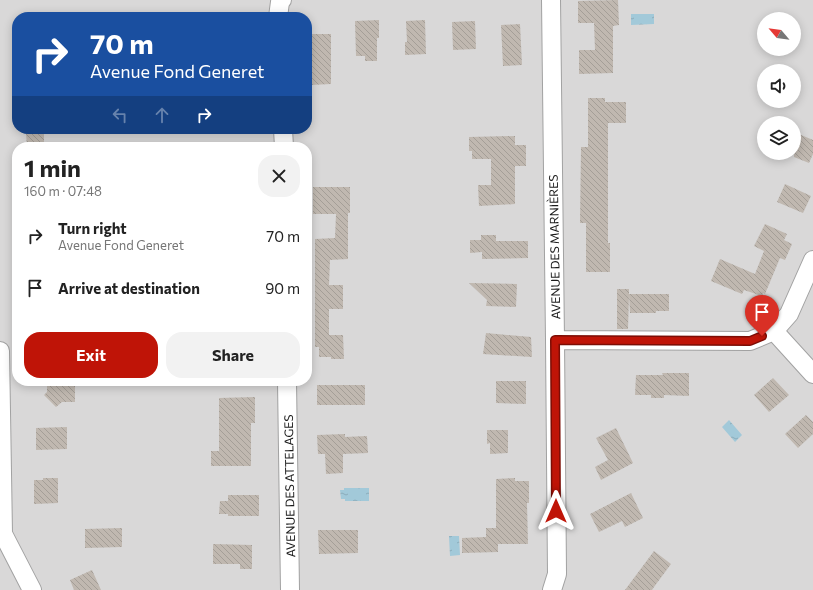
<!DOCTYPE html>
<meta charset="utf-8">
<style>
body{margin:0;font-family:Commissioner,sans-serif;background:#f2f2f2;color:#222;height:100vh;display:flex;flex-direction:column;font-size:15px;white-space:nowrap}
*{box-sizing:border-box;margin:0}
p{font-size:13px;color:#767676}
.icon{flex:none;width:22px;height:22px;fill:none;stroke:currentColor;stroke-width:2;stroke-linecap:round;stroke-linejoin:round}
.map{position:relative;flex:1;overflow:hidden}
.panel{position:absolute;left:12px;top:142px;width:300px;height:244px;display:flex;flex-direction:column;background:#fff;border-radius:16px;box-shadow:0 2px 10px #0003}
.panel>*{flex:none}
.hud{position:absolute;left:12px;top:12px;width:300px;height:122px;border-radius:16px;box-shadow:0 2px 10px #0003;background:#1a4fa0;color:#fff;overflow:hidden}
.needle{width:26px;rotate:299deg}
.buttons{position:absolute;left:757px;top:12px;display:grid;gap:8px}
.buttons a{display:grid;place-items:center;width:44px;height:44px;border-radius:50%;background:#fff;box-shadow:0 2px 10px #0003;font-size:20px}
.pin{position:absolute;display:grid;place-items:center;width:34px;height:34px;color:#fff;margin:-41px -17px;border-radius:50% 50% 50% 0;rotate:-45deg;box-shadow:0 0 4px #0007}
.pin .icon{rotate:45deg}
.me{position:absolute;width:44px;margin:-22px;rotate:0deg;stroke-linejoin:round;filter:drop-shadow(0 0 3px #0008)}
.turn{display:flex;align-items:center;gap:14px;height:84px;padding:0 12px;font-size:18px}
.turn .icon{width:52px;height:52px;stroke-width:2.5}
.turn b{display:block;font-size:28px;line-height:34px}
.lanes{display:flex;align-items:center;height:38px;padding:0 12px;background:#0003;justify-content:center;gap:20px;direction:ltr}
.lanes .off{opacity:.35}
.round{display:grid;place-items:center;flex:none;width:42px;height:42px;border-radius:16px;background:#f2f2f2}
.overview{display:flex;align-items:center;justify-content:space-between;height:68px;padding:0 12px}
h1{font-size:24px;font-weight:700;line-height:30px}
.button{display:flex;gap:8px;margin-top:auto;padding:8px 12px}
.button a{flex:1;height:46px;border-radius:16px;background:#bf1407;color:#fff;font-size:16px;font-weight:700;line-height:46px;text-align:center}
.button a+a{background:#f2f2f2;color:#222}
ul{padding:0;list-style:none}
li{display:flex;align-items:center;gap:12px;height:52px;padding:0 12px}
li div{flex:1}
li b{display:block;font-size:15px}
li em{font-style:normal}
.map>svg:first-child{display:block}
</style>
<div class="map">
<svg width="813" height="590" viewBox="0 0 813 590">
<defs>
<pattern id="water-ripples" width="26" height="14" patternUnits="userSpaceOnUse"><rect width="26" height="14" fill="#a2c9d9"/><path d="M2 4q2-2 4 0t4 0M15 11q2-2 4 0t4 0" fill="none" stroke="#8bacba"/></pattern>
<pattern id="building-back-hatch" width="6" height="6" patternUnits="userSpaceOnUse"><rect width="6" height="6" fill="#c0b8b0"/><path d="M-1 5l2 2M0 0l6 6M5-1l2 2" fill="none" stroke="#a49e97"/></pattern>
</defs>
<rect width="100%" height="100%" fill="#ece9e0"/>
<path fill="#d9d8d8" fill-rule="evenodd" d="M0,0H813V590H0ZM17,17H307V129H17ZM764,19H794V49H764ZM764,71H794V101H764ZM764,123H794V153H764ZM17,147H307V381H17Z"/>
<path fill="url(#water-ripples)" d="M631,14H654V24L631,25Z
M729,420L742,435L735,442L722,427Z
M344,488H369V501H345V499H341L340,490H344Z
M449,536H459L460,555L450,556Z"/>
<path fill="url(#building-back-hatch)" d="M618,0L619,25L613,26V73L579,74V50H595L594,23H578V1Z
M379,20V38H377V61H365V56H356L355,21Z
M425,20L426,54L405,55V42H407L406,21Z
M475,21L476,49L453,50L452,22Z
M520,24L522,65L503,66L501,25Z
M310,34H331V84L311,85Z
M588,98H605V102H626V123H608V243H610V272H586V223H580L581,147H588Z
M794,132L813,140V154L809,163L794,157Z
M26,133H44V147H27Z
M515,136V145H526V166H515V204L479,206L478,185H491V159H472V151H469V137Z
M785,184L811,196L803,213L777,202Z
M313,187H350V213H348V259L330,260L329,285H343V309H329V335H343L344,359H331V357H319V347H315V239L335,238L336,214H313Z
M765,224L787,234L784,240L792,244L785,260L780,258L765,294L763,293L762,296L744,290L742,294L711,281L720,259L755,274L764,251L754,246Z
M481,235H496V241H528V258L482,259V252L470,253V240H481Z
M469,283L517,284L516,307L486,306L487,300Z
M617,289H629V294H669V311H656V313H630L629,295L628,329H617Z
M486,333L531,337L532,357L483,354Z
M662,373H689V396L664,395V398H651V395H635L636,375H663Z
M773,378L789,395L769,412L754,395Z
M47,381H75V402H62L56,407L44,395L47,392Z
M496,381H526V404L496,403Z
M317,385H365V405H317Z
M255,397V423H251V466H211V451H219V398Z
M806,415L813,422V434L798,448L785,434Z
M67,427V449L36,450V428Z
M616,428L633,463L601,480L595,467L608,460L596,438Z
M487,430H508V453L490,454V443L487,444Z
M345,434V437L367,436L368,453L343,454V473L326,474L325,454H318L317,435Z
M43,478H58V503L34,504V480H43Z
M515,478V481H529V503H527L528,544H498V552L462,553V538L486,537V528H496V479Z
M631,493L643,518L625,527L622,521L599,532L590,514Z
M228,495H259V516H228V514H219L220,501H228Z
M122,528V547L85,548V529Z
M318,530H358V553L319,554Z
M213,544L252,545V569H240V564H213Z
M654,551L671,564L654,587L652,590H625Z
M92,570L101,590H74L70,580Z"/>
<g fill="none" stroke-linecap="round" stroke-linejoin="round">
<g stroke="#a2a2a2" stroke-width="20">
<path id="minor" d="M551,0L555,340L557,574L552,590
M278,17L280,2L282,0
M283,129L284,147
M774,331L813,374
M555,340L750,341L774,331L789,314L813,260
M0,351L3,534
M287,381L290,590
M0,528L32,590"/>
</g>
<use href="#minor" stroke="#fff" stroke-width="18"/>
</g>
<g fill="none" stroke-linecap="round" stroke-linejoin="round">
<g stroke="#7c0d05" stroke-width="10">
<path id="route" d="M556,511L555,340L750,341L762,336"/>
</g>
<use href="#route" stroke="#bf1407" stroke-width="7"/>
</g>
<g text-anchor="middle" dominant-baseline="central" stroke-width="3" stroke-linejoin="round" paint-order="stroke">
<g font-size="12" fill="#1b1b1b" stroke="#fff">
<text transform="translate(554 247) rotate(-91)">AVENUE DES MARNIÈRES</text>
<text transform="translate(289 486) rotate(-91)">AVENUE DES ATTELAGES</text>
</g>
</g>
</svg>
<div class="buttons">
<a><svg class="needle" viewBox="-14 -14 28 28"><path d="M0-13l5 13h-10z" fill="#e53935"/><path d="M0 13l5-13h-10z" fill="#767676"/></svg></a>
<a><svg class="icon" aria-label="sound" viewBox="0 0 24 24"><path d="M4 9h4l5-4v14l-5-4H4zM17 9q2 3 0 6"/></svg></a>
<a><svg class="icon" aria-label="layers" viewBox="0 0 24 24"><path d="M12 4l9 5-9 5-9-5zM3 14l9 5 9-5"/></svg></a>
</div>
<div class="pin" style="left:762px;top:336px;background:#d93025"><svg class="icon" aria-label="arrive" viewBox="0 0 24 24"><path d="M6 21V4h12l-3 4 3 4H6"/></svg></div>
<svg class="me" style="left:556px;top:511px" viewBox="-20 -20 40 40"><path d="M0-17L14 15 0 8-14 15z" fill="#bf1407" stroke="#fff" stroke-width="4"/></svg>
<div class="hud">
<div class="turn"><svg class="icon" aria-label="right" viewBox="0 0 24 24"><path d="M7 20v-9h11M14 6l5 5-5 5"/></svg><div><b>70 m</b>Avenue Fond Generet</div></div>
<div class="lanes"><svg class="icon off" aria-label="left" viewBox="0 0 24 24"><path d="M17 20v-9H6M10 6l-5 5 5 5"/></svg><svg class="icon off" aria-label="ahead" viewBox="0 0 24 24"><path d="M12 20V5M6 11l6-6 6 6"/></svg><svg class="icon" aria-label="right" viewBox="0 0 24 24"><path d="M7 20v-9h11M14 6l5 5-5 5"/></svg></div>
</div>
<section class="panel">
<div class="overview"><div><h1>1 min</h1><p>160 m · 07:48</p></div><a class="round"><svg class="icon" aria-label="close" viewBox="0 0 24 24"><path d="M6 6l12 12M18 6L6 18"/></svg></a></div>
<ul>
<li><svg class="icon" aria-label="right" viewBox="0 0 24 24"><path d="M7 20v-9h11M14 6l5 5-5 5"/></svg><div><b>Turn right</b><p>Avenue Fond Generet</p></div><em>70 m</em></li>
<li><svg class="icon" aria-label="arrive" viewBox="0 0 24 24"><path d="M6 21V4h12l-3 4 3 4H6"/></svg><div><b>Arrive at destination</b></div><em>90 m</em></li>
</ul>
<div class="button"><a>Exit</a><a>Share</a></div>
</section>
</div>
